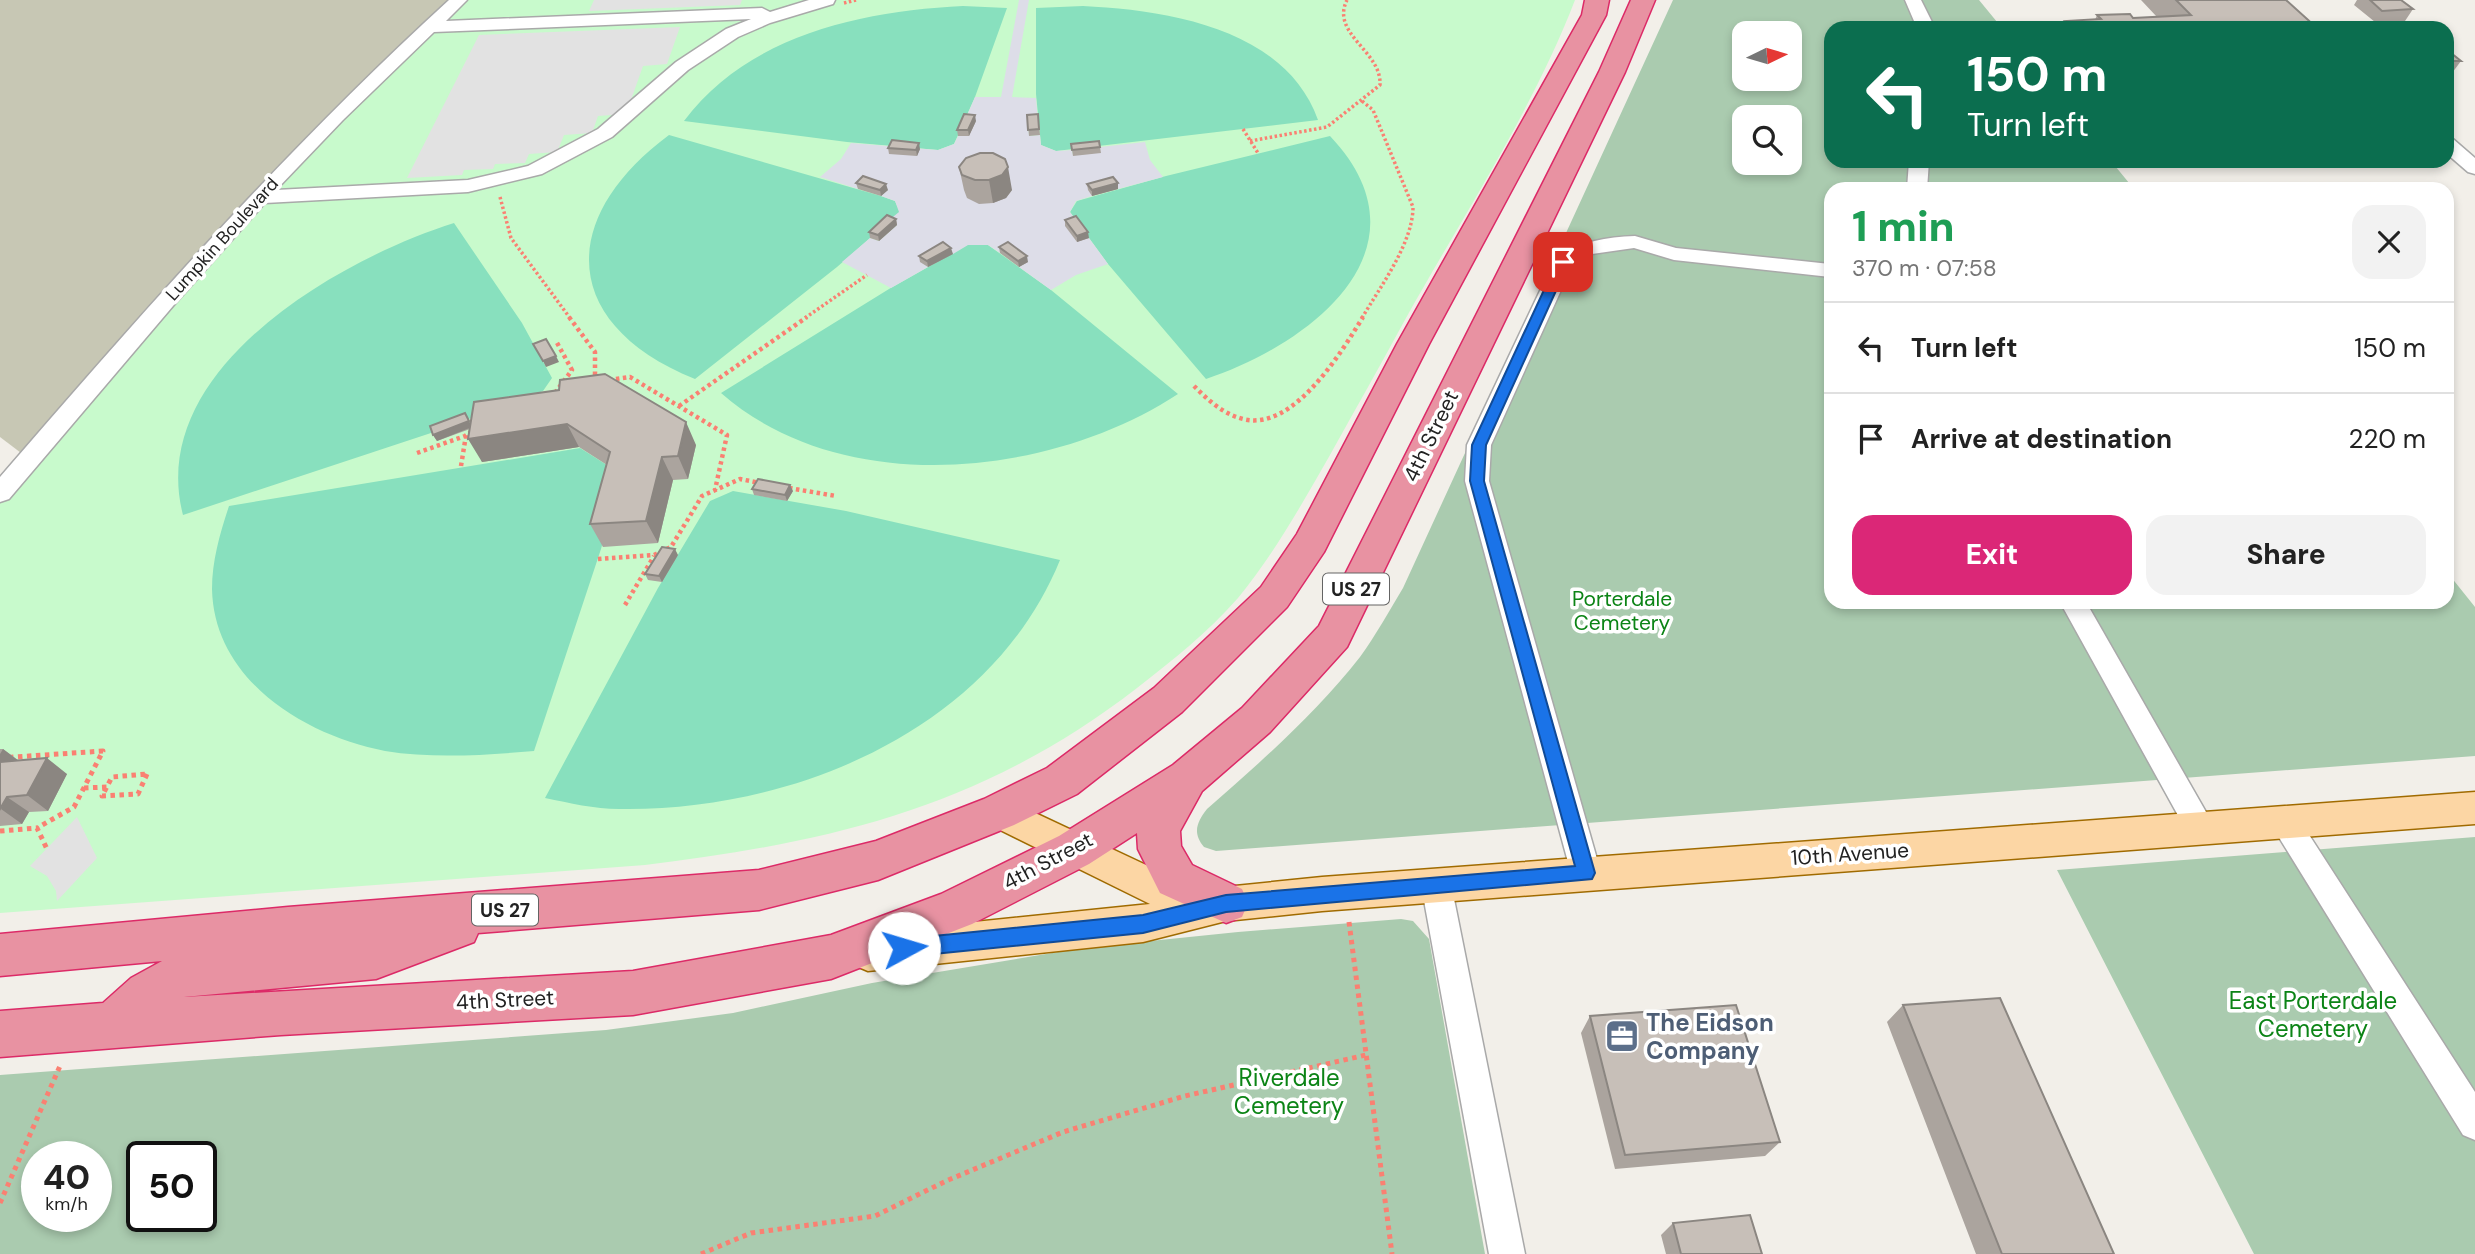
<!DOCTYPE html>
<meta charset="utf-8">
<style>
body{margin:0;font-family:"DM Sans",sans-serif;background:#f2f2f2;color:#222;height:100vh;display:flex;flex-direction:column;font-size:26px;white-space:nowrap}
*{box-sizing:border-box;margin:0}
p{font-size:23px;color:#767676}
.icon{flex:none;width:38px;height:38px;fill:none;stroke:currentColor;stroke-width:2;stroke-linecap:round;stroke-linejoin:round}
.map{position:relative;flex:1;overflow:hidden}
.panel{position:absolute;left:1824px;top:182px;width:630px;height:427px;display:flex;flex-direction:column;background:#fff;border-radius:21px;box-shadow:0 4px 10px #0003}
.panel>*{flex:none}
.banner{position:absolute;left:1824px;top:21px;width:630px;height:147px;border-radius:21px;box-shadow:0 4px 10px #0003;background:#0b6e4f;color:#fff;overflow:hidden}
.needle{width:46px;rotate:85deg}
.fabs{position:absolute;left:1732px;top:21px;display:grid;gap:14px}
.fabs a{display:grid;place-items:center;width:70px;height:70px;border-radius:14px;background:#fff;box-shadow:0 4px 10px #0003;font-size:35px}
.speed{position:absolute;left:21px;top:1141px;display:flex;gap:14px;font-size:35px;font-weight:700;text-align:center}
.speed>*{display:grid;place-content:center;width:91px;height:91px;border-radius:50%;background:#fff;box-shadow:0 4px 10px #0003;line-height:1}
.speed small{font-size:18px;font-weight:400}
.speed .limit{border:4px solid #111;border-radius:10px;background:#fff;color:#111}
.pin{position:absolute;display:grid;place-items:center;width:60px;height:60px;color:#fff;margin:-30px;border-radius:14px;box-shadow:0 4px 10px #0006}
.me{position:absolute;width:77px;margin:-38px;rotate:84deg;stroke-linejoin:round;filter:drop-shadow(0 0 5px #0008)}
.turn{display:flex;align-items:center;gap:24px;height:147px;padding:0 28px;font-size:32px}
.turn .icon{width:91px;height:91px;stroke-width:2.5}
.turn b{display:block;font-size:49px;line-height:60px}
.round{display:grid;place-items:center;flex:none;width:74px;height:74px;border-radius:21px;background:#f2f2f2}
.summary{display:flex;align-items:center;justify-content:space-between;height:119px;padding:0 28px}
h1{font-size:42px;font-weight:800;line-height:52px;color:#1e9e55}
.primary-button{display:flex;gap:14px;margin-top:auto;padding:14px 28px}
.primary-button a{flex:1;height:80px;border-radius:21px;background:#db2777;color:#fff;font-size:28px;font-weight:800;line-height:80px;text-align:center}
.primary-button a+a{background:#f2f2f2;color:#222}
ul{padding:0;list-style:none}
li{display:flex;align-items:center;gap:21px;height:91px;padding:0 28px;border-top:2px solid #e0e0e0}
li div{flex:1}
li b{display:block;font-size:26px}
li em{font-style:normal}
.map>svg:first-child{display:block}
</style>
<div class="map">
<svg width="2475" height="1254" viewBox="0 0 2475 1254">
<rect width="100%" height="100%" fill="#f2efe9"/>
<path fill="#c7c7b4" d="M0,0H459L29,459L0,437Z"/>
<path fill="#aacbaf" fill-rule="evenodd" d="M1673,0H1979L2002,28H1830V161H2111L2134,189H1830V602H2446L2447,572L2475,607V756L1216,851L1204,847C1192,833 1197,822 1207,809C1262,761 1315,714 1360,657C1376,635 1389,611 1403,588ZM1745,33H1790V79H1745ZM1745,117H1790V163H1745Z
M2475,837V1254H2254L2057,870Z
M1401,919L1413,921L1429,939L1485,1254H0V1075L606,1030L733,1013L872,983L1082,948L1238,932ZM37,1157H96V1216H37ZM142,1157H201V1216H142Z"/>
<path fill="#c8facc" d="M459,0H1575C1533,109 1463,216 1406,318C1381,364 1355,410 1330,455C1302,504 1274,554 1238,598C1207,633 1173,660 1137,688C983,807 833,842 645,865L0,913V493L194,269Z"/>
<path fill="#88e0be" d="M963,6L1007,8L975,97L954,144L938,150L847,142L684,121C748,35 862,11 963,6Z
M1083,6C1167,10 1285,28 1318,120L1056,151L1041,145L1036,94V8Z
M669,135L881,196L895,201L900,212L837,267L695,379C561,325 556,219 669,135Z
M1330,136C1436,248 1311,344 1206,379L1108,264L1070,212L1077,201L1166,176Z
M454,223L522,323L552,378L543,391L434,432L183,515C145,369 340,259 454,223Z
M967,245H988L1051,290L1178,394C1050,478 842,499 721,393L889,289Z
M580,448L621,474L601,549L534,751C486,755 434,759 385,751C306,736 214,681 212,589C212,561 220,533 229,506Z
M733,491L846,511L1060,560C991,730 793,812 619,809C594,809 570,803 545,798L658,588L710,501Z"/>
<path fill="#e2e2e2" d="M594,0H742L740,5L589,11Z
M680,27L667,64L643,66L626,114L598,116L592,133L564,135L557,152L529,154L525,163L495,164L493,169L464,170L462,175L407,178L479,35Z
M77,817L97,858L57,901L56,891L47,876L30,866Z"/>
<path fill="#dddde8" d="M1019,0H1029L1012,97L1036,98L1038,120L1028,121L1029,136L1040,135L1041,145L1056,151L1072,150L1073,155L1100,147L1145,142L1150,160L1163,177L1118,189L1113,183L1092,196L1076,201L1070,212L1108,264L1076,275L1051,290L1019,267L1027,262L1000,253L988,245H968L953,254L944,248L921,261L928,267L891,288L842,262L870,238L879,241L897,225L888,221L899,212L895,201L881,196L887,190L865,183L858,189L820,177L841,159L851,143L938,150L954,144L958,136H969L965,120L975,97H1001Z"/>
<g fill="none" stroke-linecap="round" stroke-linejoin="round">
<g stroke="#a9a9a9" stroke-width="3">
<path id="minor" d="M449,0H467L446,21L762,8L770,12L809,0H835L833,4L770,23L738,37L688,70L612,137L542,174L468,192L265,203L173,306L9,499L0,502V477C143,311 288,147 449,0ZM751,19L726,29L676,62L598,129L528,166L468,180L276,190L343,120L434,32Z
M1905,0H1921L1935,28H1917Z
M2446,137L2453,139L2475,158V174L2468,172L2446,153Z
M1909,161H1929L1927,189H1907Z
M1635,236L1676,248L1830,264V277L1674,260L1634,248L1592,254L1572,266L1491,445L1489,481L1601,873L1597,883L1586,887L1575,883L1571,873L1465,481L1467,445L1556,257C1581,242 1605,237 1635,236Z
M2060,602H2086L2210,819L2215,828L2210,837L2200,841L2190,837Z
M2285,809L2295,813L2475,1092V1140L2463,1135L2275,831L2270,822L2275,813Z
M1436,870L1447,874L1451,884L1525,1254H1489L1421,884L1425,874Z"/>
</g>
<g stroke="#a06b00" stroke-width="3">
<path id="major" d="M2475,792V824L1322,911L1226,921L1143,942L868,971L854,965L848,952L854,939L868,933L1150,904L986,823L981,812L986,801L999,796L1178,880L1215,888L1322,877Z"/>
</g>
<g stroke="#dc2a67" stroke-width="3">
<path id="highway" d="M1585,0H1609L1606,15L1429,344L1324,552L1287,607L1182,712L1077,794L1014,825L878,880L759,910L478,933L474,942L376,979L184,997L633,971L831,935L941,894L1059,836L1173,765L1242,708L1319,626L1599,72L1631,0H1655L1625,72L1347,647L1270,732L1202,791L1180,831L1181,846L1192,865L1242,889L1248,903L1242,917L1226,923L1160,893L1138,849L1137,833L1089,864L972,924L831,979L633,1015L281,1035L0,1057V1011L103,1003L131,978L162,961L0,976V934L288,907L759,870L876,841L984,799L1047,768L1154,688L1261,587L1297,534L1397,344L1582,15Z"/>
</g>
<path stroke="#fa8072" stroke-width="3.5" stroke-dasharray="2.5 2.5" stroke-linecap="butt" d="M844,3L856,0
M1243,129L1258,153
M1250,141L1327,127L1380,85C1382,51 1330,34 1347,0
M500,197L511,238L570,318
M805,318L867,275
M1362,318C1380,287 1413,243 1413,207L1373,110L1362,101"/>
<path stroke="#fa8072" stroke-width="4.5" stroke-dasharray="3.5 3.5" stroke-linecap="butt" d="M569,317L595,352V379
M609,380L630,377L727,435L715,490
M1194,386C1208,400 1223,414 1243,419C1293,432 1341,353 1363,317
M555,393L572,370L556,341
M679,406L807,317
M417,453L465,436
M461,466L466,435L472,431
M789,488L836,496
M598,559L654,555L671,547L702,496L740,479L760,483
M625,605L654,556"/>
<path stroke="#fa8072" stroke-width="5" stroke-dasharray="4.5 4.5" stroke-linecap="butt" d="M0,758L103,751L74,807L37,828
M147,774L138,794L102,796L112,777Z
M84,788L107,787
M0,831L37,828L47,849
M1349,922L1392,1254
M0,1203L60,1066
M701,1254L751,1233L875,1216L946,1181L1063,1132L1185,1096L1366,1055"/>
<use href="#minor" fill="#fff" fill-rule="evenodd"/>
<use href="#major" fill="#fcd6a4" fill-rule="evenodd"/>
<use href="#highway" fill="#e892a2" fill-rule="evenodd"/>
</g>
<path fill="#aba49e" d="M2141,0H2286L2317,28H2062L2065,21L2095,20L2097,15L2133,18L2157,17Z
M2357,0H2401L2413,9L2405,21L2375,22L2354,5Z
M2446,49L2461,61L2452,73H2446Z
M1038,114L1040,135L1029,136L1027,115Z
M976,121L969,136H958L957,130Z
M1099,141L1101,153L1073,156L1072,150Z
M888,148L920,149L917,156L889,154Z
M959,167L1012,190L1006,198L993,203L979,204L967,198L964,190Z
M856,183L888,190L881,196L858,189Z
M1118,183V189L1092,196L1088,190L1087,184Z
M896,219L897,225L879,241L870,238L869,232Z
M1065,220L1089,238L1077,242L1065,226Z
M999,247L1028,262L1019,267L1000,253Z
M953,254L928,267L920,262L919,256Z
M474,402L696,445L688,479L673,480L658,543L603,547L590,524L607,465L579,447L482,462L470,429L437,441L433,435L465,413L470,423Z
M752,489L793,491L787,501L754,495Z
M678,555L662,582L648,580L645,574Z
M0,749H3L18,760L67,774L48,811L29,812L22,824L0,826Z
M1903,1005L2114,1254H1976L1887,1022Z
M1590,1016L1780,1142L1765,1156L1615,1169L1581,1033Z
M1673,1223L1762,1254H1666L1661,1235Z"/>
<path fill="#8b8681" d="M975,115L976,121L969,136L968,130Z
M919,143L920,149L917,156L916,150Z
M1008,167L1012,190L1006,198L993,203L989,180Z
M1118,183V189L1092,196V190Z
M886,184L888,190L881,196L880,190Z
M896,219L897,225L879,241L878,235Z
M1088,232L1089,238L1077,242V236Z
M951,248L953,254L928,267L927,261Z
M1027,256L1028,262L1019,267L1018,261Z
M556,356L559,362L546,367L543,361Z
M465,413L472,427L437,441L433,435Z
M686,422L696,445L688,479L678,456Z
M567,424L579,447L482,462L468,439Z
M662,457L673,480L658,543L646,521Z
M790,485L793,491L787,501L785,495Z
M675,549L678,555L662,582L659,576Z
M3,749L24,765H0V754Z
M47,758L67,774L48,811L27,795Z
M7,797L29,812L22,824L1,809Z"/>
<path fill="#c7bfb8" stroke="#8b8681" stroke-width="2" d="M2176,0H2286L2317,28H2072L2065,21L2101,19L2097,15L2130,14L2133,18L2191,15Z
M2370,0H2401L2413,9L2382,11Z
M2446,49L2461,61H2446Z
M964,114L975,115L968,130H957Z
M1038,114L1039,129L1028,130L1027,115Z
M892,140L919,143L916,150L888,148Z
M1099,141L1100,147L1072,150L1071,144Z
M980,153H993L1005,159L1008,167L1002,175L989,180H975L962,175L959,167L966,158Z
M863,176L886,184L880,190L856,183Z
M1113,177L1118,183L1092,190L1087,184Z
M887,215L896,219L878,235L869,232Z
M1076,216L1088,232L1077,236L1065,220Z
M943,242L951,248L927,261L919,256Z
M1008,242L1027,256L1018,261L999,247Z
M546,339L556,356L543,361L533,344Z
M605,374L686,422L678,456L662,457L646,521L590,524L610,452L567,424L468,439L474,402L559,390L560,380Z
M465,413L469,421L433,435L430,426Z
M758,479L790,485L785,495L752,489Z
M662,547L675,549L659,576L645,574Z
M47,758L27,795L7,797L0,809V762Z
M2000,998L2114,1254H2002L1903,1005Z
M1736,1005L1780,1142L1625,1155L1590,1016Z
M1750,1215L1762,1254H1681L1673,1223Z"/>
<path fill="#1a73e8" stroke="#114b97" stroke-width="2" d="M1563,258L1569,262L1486,445L1484,481L1595,873L1592,879L1226,912L1143,933L904,957L898,955L895,948L898,942L904,939L1143,915L1226,895L1575,866L1470,481L1472,445L1557,262Z"/>
<defs>
<g id="office-square" transform="scale(1.75)"><rect x="-9" y="-9" width="18" height="18" rx="4" fill="#5c6f8a" stroke="#fff"/><path d="M-6-3h4V-5.5h4V-3h4V5H-6ZM-1-4.5V-3h2v-1.5ZM-6 0V1H6V0Z" fill="#fff"/></g>
</defs>
<g fill-rule="evenodd">
<use href="#office-square" x="1622" y="1036"/>
</g>
<g text-anchor="middle" dominant-baseline="central" stroke-width="7" stroke-linejoin="round" paint-order="stroke">
<g font-size="18" fill="#222" stroke="#fff">
<text transform="translate(222 239) rotate(-48)">Lumpkin Boulevard</text>
</g>
<g fill="#fff" stroke="#646464" stroke-width="2">
<rect x="1323" y="573.5" width="66" height="31" rx="5"/>
<rect x="472" y="894.5" width="66" height="31" rx="5"/>
</g>
<g font-size="19" font-weight="bold" fill="#222">
<text x="1356" y="589">US 27</text>
<text x="505" y="910">US 27</text>
</g>
<g font-size="21" fill="#222" stroke="#fff">
<text transform="translate(1431 436) rotate(-64)">4th Street</text>
<text transform="translate(1850 854) rotate(-4)">10th Avenue</text>
<text transform="translate(1048 861) rotate(-28)">4th Street</text>
<text transform="translate(505 1000) rotate(-3)">4th Street</text>
</g>
<g font-size="21" fill="#0c8416" stroke="#fff">
<text x="1622" y="599">Porterdale<tspan x="1622" dy="24">Cemetery</tspan></text>
</g>
<g font-size="24" fill="#0c8416" stroke="#fff">
<text x="2313" y="1000">East Porterdale<tspan x="2313" dy="28">Cemetery</tspan></text>
<text x="1289" y="1077">Riverdale<tspan x="1289" dy="28">Cemetery</tspan></text>
</g>
<g font-size="24" font-weight="bold" fill="#4e5e75" stroke="#fff" text-anchor="start">
<text x="1646" y="1022">The Eidson<tspan x="1646" dy="28">Company</tspan></text>
</g>
</g>
</svg>
<div class="fabs">
<a><svg class="needle" viewBox="-14 -14 28 28"><path d="M0-13l5 13h-10z" fill="#e53935"/><path d="M0 13l5-13h-10z" fill="#767676"/></svg></a>
<a><svg class="icon" aria-label="search" viewBox="0 0 24 24"><circle cx="10" cy="10" r="6"/><path d="M15 15l6 6"/></svg></a>
</div>
<div class="speed"><div>40<small>km/h</small></div><div class="limit">50</div></div>
<div class="pin" style="left:1563px;top:262px;background:#d93025"><svg class="icon" aria-label="arrive" viewBox="0 0 24 24"><path d="M6 21V4h12l-3 4 3 4H6"/></svg></div>
<svg class="me" style="left:904px;top:948px" viewBox="-20 -20 40 40"><circle r="19" fill="#fff"/><path d="M0-13L10 11 0 6-10 11z" fill="#1a73e8"/></svg>
<div class="banner">
<div class="turn"><svg class="icon" aria-label="left" viewBox="0 0 24 24"><path d="M17 20v-9H6M10 6l-5 5 5 5"/></svg><div><b>150 m</b>Turn left</div></div>
</div>
<section class="panel">
<div class="summary"><div><h1>1 min</h1><p>370 m · 07:58</p></div><a class="round"><svg class="icon" aria-label="close" viewBox="0 0 24 24"><path d="M6 6l12 12M18 6L6 18"/></svg></a></div>
<ul>
<li><svg class="icon" aria-label="left" viewBox="0 0 24 24"><path d="M17 20v-9H6M10 6l-5 5 5 5"/></svg><div><b>Turn left</b></div><em>150 m</em></li>
<li><svg class="icon" aria-label="arrive" viewBox="0 0 24 24"><path d="M6 21V4h12l-3 4 3 4H6"/></svg><div><b>Arrive at destination</b></div><em>220 m</em></li>
</ul>
<div class="primary-button"><a>Exit</a><a>Share</a></div>
</section>
</div>
